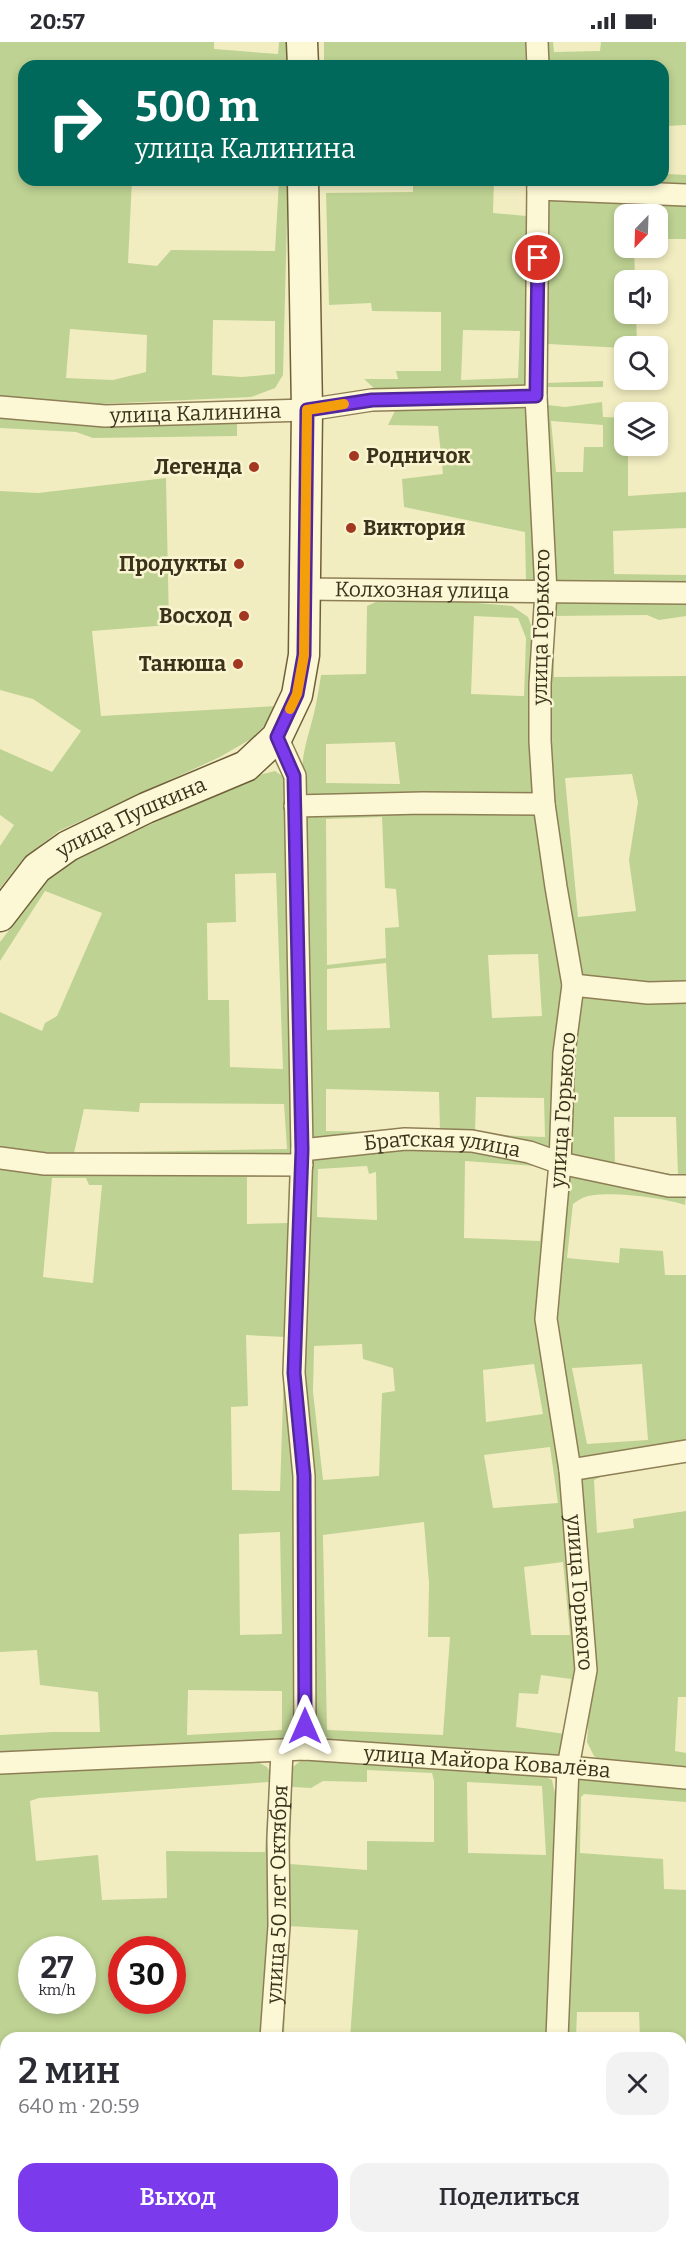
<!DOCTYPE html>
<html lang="ru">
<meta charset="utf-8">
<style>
body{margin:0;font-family:Bitter,serif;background:#f2f2f3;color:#2b2b33;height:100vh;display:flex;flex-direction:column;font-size:22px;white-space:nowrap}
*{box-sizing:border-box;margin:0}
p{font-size:20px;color:#7c7c81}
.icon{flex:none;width:33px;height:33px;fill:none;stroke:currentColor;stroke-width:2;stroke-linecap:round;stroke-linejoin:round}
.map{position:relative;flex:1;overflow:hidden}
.sheet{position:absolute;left:0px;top:1990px;width:687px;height:212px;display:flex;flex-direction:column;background:#fff;border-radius:18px 18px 0 0;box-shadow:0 3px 9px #0003}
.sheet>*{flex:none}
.top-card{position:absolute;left:18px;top:18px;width:651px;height:126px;border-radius:18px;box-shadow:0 3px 9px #0003;background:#00695c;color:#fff;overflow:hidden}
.needle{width:39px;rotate:203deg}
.buttons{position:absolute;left:614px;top:162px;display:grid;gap:12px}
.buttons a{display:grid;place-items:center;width:54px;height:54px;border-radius:12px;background:#fff;box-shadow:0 3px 9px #0003;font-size:30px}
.speed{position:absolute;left:18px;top:1894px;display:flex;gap:12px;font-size:30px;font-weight:700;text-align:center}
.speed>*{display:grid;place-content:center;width:78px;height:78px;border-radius:50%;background:#fff;box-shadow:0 3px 9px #0003;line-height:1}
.speed small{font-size:15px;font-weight:400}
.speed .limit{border:9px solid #d22;background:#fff;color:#111}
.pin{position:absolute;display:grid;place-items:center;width:51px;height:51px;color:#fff;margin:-26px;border:3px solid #fff;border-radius:50%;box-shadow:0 2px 6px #0007}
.me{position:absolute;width:66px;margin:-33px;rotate:0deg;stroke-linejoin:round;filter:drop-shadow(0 0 4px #0008)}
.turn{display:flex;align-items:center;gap:21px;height:126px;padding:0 18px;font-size:27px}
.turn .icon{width:78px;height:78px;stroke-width:2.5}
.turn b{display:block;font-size:42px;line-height:51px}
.round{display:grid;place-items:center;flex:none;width:63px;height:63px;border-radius:18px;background:#f2f2f3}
.overview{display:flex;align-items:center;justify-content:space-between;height:102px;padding:0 18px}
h1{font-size:36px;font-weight:600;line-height:45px}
.primary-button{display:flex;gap:12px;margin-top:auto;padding:12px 18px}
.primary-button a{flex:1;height:69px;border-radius:18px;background:#7c3aed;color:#fff;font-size:24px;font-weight:600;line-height:69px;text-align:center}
.primary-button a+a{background:#f2f2f3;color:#2b2b33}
.status{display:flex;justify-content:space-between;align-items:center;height:42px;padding:0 30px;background:#fff;direction:ltr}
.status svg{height:16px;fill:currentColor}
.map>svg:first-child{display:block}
</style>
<div class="status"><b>20:57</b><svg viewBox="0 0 49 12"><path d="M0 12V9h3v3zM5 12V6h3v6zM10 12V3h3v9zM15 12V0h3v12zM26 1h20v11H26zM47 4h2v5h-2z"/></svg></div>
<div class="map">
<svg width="686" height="2201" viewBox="0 0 686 2201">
<rect width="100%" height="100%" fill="#f2edc1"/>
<path fill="#bed293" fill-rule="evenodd" d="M0,0H214V7L278,12L279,0H292L291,24H24V138H132L128,221L157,224L171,208L275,209L279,138H288L283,333L275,346L251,355L100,362L0,355ZM213,278L275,279V332L242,335L212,333ZM70,287L147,293L146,330L113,338L66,336Z
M324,0H531V24H324Z
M541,0H553L554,10L600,9L601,0H686V83L666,84L668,132L686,133V147L552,138H663V24H541Z
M413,138H494L493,171L526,174V138H532L526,345L376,348L364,337H398L396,329H441V270L372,269L371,261L329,263L326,151L413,150ZM463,288L520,289L518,336L461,338Z
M686,155V197H657V172H624V206H634L635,238H624V272H636L637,304L624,306L548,302L547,341L603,339V345H540L548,157Z
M602,360L603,375L624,376V404H628V454L686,450V486L613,489L614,532L686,533V542H552L539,362L565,365ZM551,379L603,383V405H584L583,430H556Z
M523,364L529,377L542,541L526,542L525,490L404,465L402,437L443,432L438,384L388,383L397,365Z
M0,375L237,378V394L93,396L76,390L0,386Z
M166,436L169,583L92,589L101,674L278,664L267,681L251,697L220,715L59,789L25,815L0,846V804L14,783L0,773V707L52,730L81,689L33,657L0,648V449L38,451Z
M443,558L512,564L528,575L534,591L535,756L309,754C294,729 308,697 314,671C317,659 319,646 321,633L366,632L367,564L376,560ZM474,574L518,576L526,596L524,654L471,652ZM395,700L400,742L326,741V702Z
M564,558L658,561L686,560V574L659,578L647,573L554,574V635L686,634V945L587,939L577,928L547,719L552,569L557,561ZM632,732L638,760L629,818L636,869L578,875L565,736Z
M275,729L285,736L296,1120L0,1112V970L42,989L45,981L57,974L102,871L45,849L0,919V900L50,834L86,812L259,733ZM276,831L283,1027L230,1025L229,958H208L207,881L236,880L235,832ZM140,1061L284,1062L287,1107L74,1111L84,1067L139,1070Z
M539,765L564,949L556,1111L310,1103L304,768ZM382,775L385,846L396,847L399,885L385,886L386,916L327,923L326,777ZM538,912L542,974L492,976L488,913ZM386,921L390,986L327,988V927ZM326,1047L439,1050L440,1091L326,1089ZM476,1055L544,1056L545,1095L475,1092Z
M579,952L686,953V1141L573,1116L569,1109L567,1022ZM614,1075H676L678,1133L615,1124Z
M475,1103L556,1123L540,1261L569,1460L578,1606L569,1701L559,1713L538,1716L338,1702L321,1692L314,1679L303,1327L308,1132L315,1114L337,1108ZM465,1119L548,1125L540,1199L464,1196ZM367,1124L369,1132L376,1130L377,1178L317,1175L318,1127ZM362,1302L363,1317L393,1326L395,1349L382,1351L379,1434L323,1438L313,1350L314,1304ZM534,1322L543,1372L486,1380L483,1328ZM550,1405L558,1461L493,1466L484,1413ZM424,1480L429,1541L428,1595H450L443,1693L327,1688L323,1493ZM563,1520L570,1593H531L524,1525ZM541,1633L571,1637L565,1692L516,1685L519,1651L538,1652Z
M0,1120L297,1128L298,1420L295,1669L289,1695L279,1703L0,1715V1693L52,1690H100L98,1650L40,1643L37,1608L0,1610ZM289,1134L288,1181L247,1182V1135ZM52,1136H86L89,1143H102L93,1241L43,1235ZM246,1293L285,1295L280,1449L232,1448L231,1365L248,1364ZM280,1490L282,1592L240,1593L239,1492ZM188,1648L282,1649V1688L187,1693Z
M566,1132L686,1149L685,1163C665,1156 606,1148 585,1155C581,1156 576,1160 573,1162L567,1216L619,1221L620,1206L663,1209L665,1233H686V1406L574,1423L550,1282ZM642,1322L648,1398L587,1402L572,1326Z
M686,1413V1421L607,1432L594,1438L597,1491L634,1486L633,1477L686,1469V1655H678L675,1709L686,1711V1725L602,1719L594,1714L587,1700L590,1651L575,1433Z
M305,1715L541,1732L552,1738L558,1763L553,1996H350L358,1888L288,1884L284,1996H276L287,1735L293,1725ZM367,1728L432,1731L434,1739V1800L367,1799V1828L290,1822L292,1745L311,1746L323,1739L367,1740ZM467,1740L542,1744L546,1813L468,1811Z
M258,1720L267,1725L274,1735L265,1996H6V2196H173V2201H0V1728ZM269,1740L265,1810L166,1809L167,1856L102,1858L98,1813L36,1819L30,1759L39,1756ZM32,1908H82V1959H32ZM122,1908H172V1959H122Z
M582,1733L686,1742V1760L584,1752L581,1755L580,1811L663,1817L664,1847L686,1848V2201H611L612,2196H681V1996H640L639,1970H577L576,1996H561L572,1741Z
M335,2196H527L526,2201H336Z"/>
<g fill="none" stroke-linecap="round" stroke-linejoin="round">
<g stroke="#8e7e56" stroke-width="24">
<g id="street">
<path d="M537,0L538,24"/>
<path id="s1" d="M538,138L536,354L546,550L540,642V699L544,762L556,845L573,943L564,1011L560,1121L546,1277L570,1428L586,1628L568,1725L557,1996"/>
<path d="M538,147L686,153"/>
<path id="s2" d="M0,365L105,374L307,368L372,358L536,354"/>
<path id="s3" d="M304,547L686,551"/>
<path d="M277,695L295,734L302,1108L294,1331L304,1434L305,1707"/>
<path d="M295,764L423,761L544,762"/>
<path d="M573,943L648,951L686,950"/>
<path id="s4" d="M302,1108L405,1097L472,1099L529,1110L560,1121L669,1144H686"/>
<path d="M0,1116L45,1122L302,1123"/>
<path d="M570,1428L686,1409"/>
<path id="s5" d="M0,1721L305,1707L568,1725L686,1736"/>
<path id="s6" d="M271,1996L279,1884L278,1797L282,1709"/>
<path d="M256,2201V2196"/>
<path d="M530,2201L531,2196"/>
</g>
</g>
<g stroke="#6f5f39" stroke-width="33">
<g id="secondary">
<path d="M302,0L303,24"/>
<path id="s7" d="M0,874L37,826L68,804L146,766L246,724L277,695L297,653L304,613L307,368L303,138"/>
</g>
</g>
<use href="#street" stroke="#fcf8d5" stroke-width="21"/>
<use href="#secondary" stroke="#fcf8d5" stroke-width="30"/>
</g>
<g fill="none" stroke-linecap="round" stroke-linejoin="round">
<g stroke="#51269a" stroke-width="15">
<path id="route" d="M305,1684L304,1434L294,1331L302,1108L294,734L277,695L297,652L304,613L307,368L372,358L536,354L538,216"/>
</g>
<use href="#route" stroke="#7c3aed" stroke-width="10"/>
<path stroke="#f59e0b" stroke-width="10" d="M290,667L297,652L304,613L307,368L344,362"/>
</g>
<g fill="#a33820" stroke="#f9f5d1" stroke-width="2">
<circle cx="354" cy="414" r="6"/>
<circle cx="254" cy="425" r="6"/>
<circle cx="351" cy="486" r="6"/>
<circle cx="239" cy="522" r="6"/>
<circle cx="244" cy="574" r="6"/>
<circle cx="238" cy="622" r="6"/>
</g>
<g text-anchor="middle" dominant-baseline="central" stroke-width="5" stroke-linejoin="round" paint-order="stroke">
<g font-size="21" fill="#3c321c" stroke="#f9f5d1">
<text stroke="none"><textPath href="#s2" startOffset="196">улица Калинина</textPath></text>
<text stroke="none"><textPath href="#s3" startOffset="118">Колхозная улица</textPath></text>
<text transform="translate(541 585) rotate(-89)">улица Горького</text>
<text stroke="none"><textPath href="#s7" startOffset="168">улица Пушкина</textPath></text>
<text transform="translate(563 1068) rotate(-86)">улица Горького</text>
<text stroke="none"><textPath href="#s4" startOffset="141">Братская улица</textPath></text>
<text stroke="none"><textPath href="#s1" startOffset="1419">улица Горького</textPath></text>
<text stroke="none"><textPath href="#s5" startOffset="488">улица Майора Ковалёва</textPath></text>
<text stroke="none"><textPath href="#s6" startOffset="144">улица 50 лет Октября</textPath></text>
</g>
<g font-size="21" font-weight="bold" fill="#3c321c" stroke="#f9f5d1" text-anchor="end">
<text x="366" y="414" text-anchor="start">Родничок</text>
<text x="242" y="425">Легенда</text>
<text x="363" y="486" text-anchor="start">Виктория</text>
<text x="227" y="522">Продукты</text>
<text x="232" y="574">Восход</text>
<text x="226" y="622">Танюша</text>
</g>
</g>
</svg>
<div class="buttons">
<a><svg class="needle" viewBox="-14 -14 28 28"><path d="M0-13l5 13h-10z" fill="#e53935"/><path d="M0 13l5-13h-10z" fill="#7c7c81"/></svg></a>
<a><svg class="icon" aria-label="sound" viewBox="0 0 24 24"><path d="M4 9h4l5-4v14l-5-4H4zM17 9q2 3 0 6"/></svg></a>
<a><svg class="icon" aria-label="search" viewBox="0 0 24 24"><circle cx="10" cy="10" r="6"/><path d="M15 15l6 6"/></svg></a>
<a><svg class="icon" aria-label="layers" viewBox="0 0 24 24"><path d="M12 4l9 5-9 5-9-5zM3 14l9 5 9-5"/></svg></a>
</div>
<div class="speed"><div>27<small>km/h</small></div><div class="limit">30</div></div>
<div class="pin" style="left:538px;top:216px;background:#d93025"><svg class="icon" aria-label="arrive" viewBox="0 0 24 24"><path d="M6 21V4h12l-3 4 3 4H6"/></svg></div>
<svg class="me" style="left:305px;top:1684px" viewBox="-20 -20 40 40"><path d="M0-17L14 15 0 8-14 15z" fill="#7c3aed" stroke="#fff" stroke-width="4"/></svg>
<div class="top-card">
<div class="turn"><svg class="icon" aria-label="right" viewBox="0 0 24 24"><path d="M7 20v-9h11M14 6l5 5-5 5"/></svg><div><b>500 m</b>улица Калинина</div></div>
</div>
<section class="sheet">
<div class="overview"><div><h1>2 мин</h1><p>640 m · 20:59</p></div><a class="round"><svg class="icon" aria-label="close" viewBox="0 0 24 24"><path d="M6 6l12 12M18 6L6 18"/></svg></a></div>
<div class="primary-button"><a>Выход</a><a>Поделиться</a></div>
</section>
</div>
